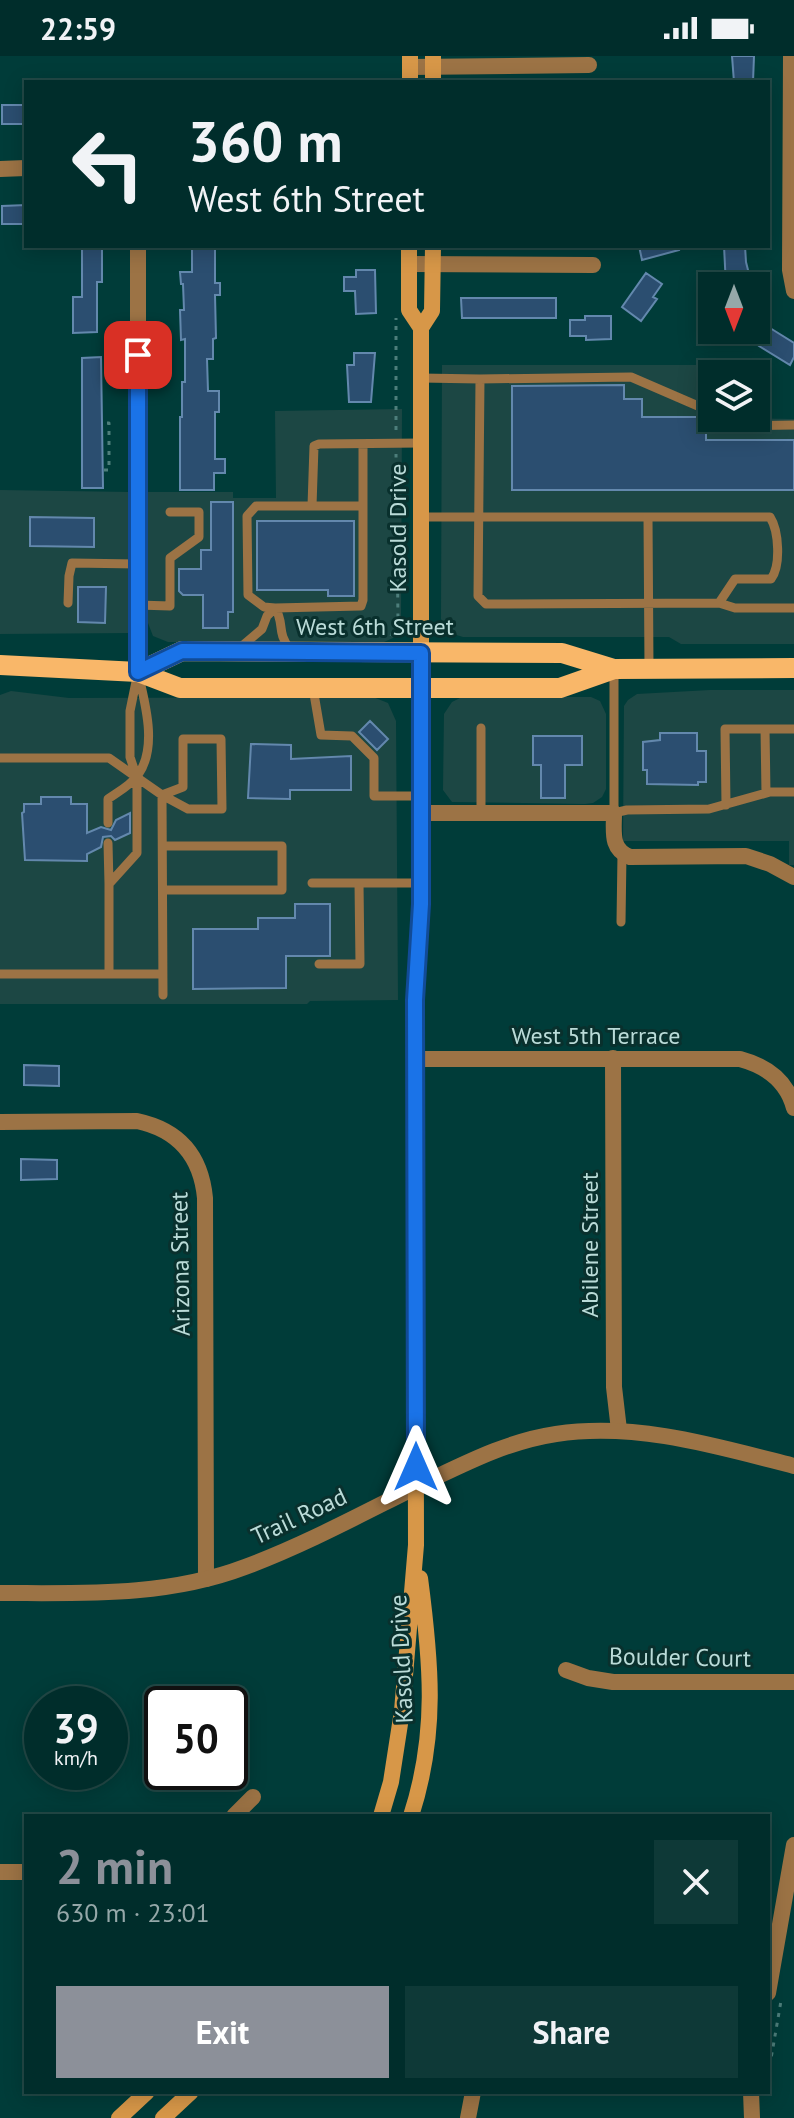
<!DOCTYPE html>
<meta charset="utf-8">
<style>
body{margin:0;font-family:"PT Sans",sans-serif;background:#0e3937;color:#f1f3f6;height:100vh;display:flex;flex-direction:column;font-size:30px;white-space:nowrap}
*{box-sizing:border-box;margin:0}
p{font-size:26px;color:#95a8a9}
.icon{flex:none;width:44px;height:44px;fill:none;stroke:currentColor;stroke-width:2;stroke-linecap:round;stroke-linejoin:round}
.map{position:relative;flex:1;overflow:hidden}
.panel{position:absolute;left:24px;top:1758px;width:746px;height:280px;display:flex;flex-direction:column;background:#002d2b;border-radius:0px;box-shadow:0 4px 20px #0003,0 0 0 2px #224947}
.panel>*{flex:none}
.banner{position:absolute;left:24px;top:24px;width:746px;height:168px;border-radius:0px;box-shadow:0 4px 20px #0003,0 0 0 2px #224947;background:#002d2b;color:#f1f3f6;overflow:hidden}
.needle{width:52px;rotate:180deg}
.fabs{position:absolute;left:698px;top:216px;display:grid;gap:16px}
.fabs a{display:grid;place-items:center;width:72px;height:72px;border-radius:0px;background:#002d2b;box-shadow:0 4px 20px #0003,0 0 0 2px #224947;font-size:40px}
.speed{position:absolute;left:24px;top:1630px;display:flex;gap:16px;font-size:40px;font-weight:700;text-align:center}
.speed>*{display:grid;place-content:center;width:104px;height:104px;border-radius:50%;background:#002d2b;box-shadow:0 4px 20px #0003,0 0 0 2px #224947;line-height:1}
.speed small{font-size:20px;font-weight:400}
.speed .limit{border:4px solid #111;border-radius:12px;background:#fff;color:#111}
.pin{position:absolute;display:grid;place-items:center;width:68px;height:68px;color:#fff;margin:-34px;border-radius:16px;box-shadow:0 4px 12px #0006}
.me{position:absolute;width:88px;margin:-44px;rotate:0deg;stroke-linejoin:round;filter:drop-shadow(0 0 6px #0008)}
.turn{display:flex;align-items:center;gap:28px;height:168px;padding:0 32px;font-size:36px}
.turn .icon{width:104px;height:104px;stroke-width:2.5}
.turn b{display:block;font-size:56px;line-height:68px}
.round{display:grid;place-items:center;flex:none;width:84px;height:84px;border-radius:0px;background:#0e3937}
.summary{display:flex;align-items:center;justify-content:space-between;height:136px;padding:0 32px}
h1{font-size:48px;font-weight:800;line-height:60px;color:#8c9099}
.button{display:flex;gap:16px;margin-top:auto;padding:16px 32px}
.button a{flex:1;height:92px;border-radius:0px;background:#8c9099;color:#fff;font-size:32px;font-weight:800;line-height:92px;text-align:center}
.button a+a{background:#0e3937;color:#f1f3f6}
.status{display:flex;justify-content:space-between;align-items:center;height:56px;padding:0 40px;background:#002d2b;direction:ltr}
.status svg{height:22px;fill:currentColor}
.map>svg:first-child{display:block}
</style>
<div class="status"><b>22:59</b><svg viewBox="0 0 49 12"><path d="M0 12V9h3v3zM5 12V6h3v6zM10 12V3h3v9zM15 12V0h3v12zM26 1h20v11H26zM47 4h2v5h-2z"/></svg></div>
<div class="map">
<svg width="794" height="2062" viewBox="0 0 794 2062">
<rect width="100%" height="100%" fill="#003c39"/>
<path fill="#1c4744" d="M442,309H740V318H712V362L794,363V588H681L669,581H463L450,577L441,563Z
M402,353L401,563L399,574L393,582L384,586H168L153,580L148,567V436H233V442H276L275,355Z
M0,434L129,436L131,577L0,578Z
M710,634H794V809H789V785H623L624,650L628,644L637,638Z
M11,635L69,642L373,641L388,647L396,665L398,944L310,945L307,948H0V639Z
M462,641H591L600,645L606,658V733L602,741L593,747L585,748L452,746L443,734L444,658L452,646Z"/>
<path fill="#2b4e70" stroke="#6388ad" stroke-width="2" d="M732,0H754L753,26H734Z
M2,49H26V68H2Z
M26,149V168H2V150Z
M82,190H102V226H97V276L73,277V241H82Z
M192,190H215V227H220V239H215L216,282L213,283V303H207L208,335H219V356H215V403H225V417H214V434H180V361H182V326H185V283L181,284L180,254H184L183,228H181L180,216H192Z
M639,190H678L679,194L642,204Z
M724,190H745L746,206L752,230H726Z
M356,214H375L376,257L356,258L355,235H344V221H356Z
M646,217L662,228L653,241L657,243L641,265L622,251Z
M461,242H556V262H462Z
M585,260H611V283L586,284V280H570V264H585Z
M770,272L794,287V301L790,309L759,290Z
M354,297H375L371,346H349L347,309H354Z
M101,301L103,432H82V302Z
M624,329V343H642V361H706V384H794V434H512V330Z
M211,446H233V556H228V572H203V539H183L179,535V513H201V494H211Z
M30,461L94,462V491L30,490Z
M257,465H354V540H328V534H257Z
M78,531H106L105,567L78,566Z
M370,665L388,683L377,694L359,676Z
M660,677H697V695H706V726H698V729L647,728V714H643V686L660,684Z
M533,680H582V709H565V742H541V709H533Z
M251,688L291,689V703L351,700V734H290V743L248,742Z
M41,741H71V748H87V777L101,771L111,774L116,764L130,757V777L115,784L111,780L103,781L101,791L87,798V805L25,804L22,757L24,756V748H41Z
M295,848H330V900H286V932L193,933V873H258V862H295Z
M24,1009L59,1010V1030L24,1029Z
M21,1103L57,1104V1123L21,1124Z"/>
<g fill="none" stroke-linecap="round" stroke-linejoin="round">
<path stroke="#4d7e7b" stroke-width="3" stroke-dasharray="4 6" stroke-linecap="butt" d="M396,374V262
M104,414H109V367H104
M391,580L398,564L396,398
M768,2020L781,1945"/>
<path stroke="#9c7345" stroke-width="9" d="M421,322L480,323
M726,362L731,370L794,369
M312,450H256L247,460L248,539L264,551L275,552L361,550L363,544V388
M363,450H312L314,390L319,388L421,387
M421,461H770C779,475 781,510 771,523H735L719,547L486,548L478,540L480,323L631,321L698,350L712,351
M648,461L649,612
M68,547L69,520L72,507L138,508
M719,547L735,552H794
M138,549L170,550V502L199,481V456H170
M275,552C285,567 276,576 290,593
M241,591L262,573L267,560L275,552
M614,613V757L627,754L709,753L770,736H794
M313,632L321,679L352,680L374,702V740H421
M481,672V757
M765,673L766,737
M0,702H109L162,739L188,753H222L221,683H183V731L162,739
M162,739L163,939
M726,749L725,673H794
M108,767V743C118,736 131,729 138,719C157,692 146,651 139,621
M108,787L109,828
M163,790H282V834H163
M312,827H421
M621,866L622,798
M319,908H360L359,827
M0,918H163
M109,918V828L137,797V722L130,701V655L138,616"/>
<path stroke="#9c7345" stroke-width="16" d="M791,0L790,214L794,235
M410,11L589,9
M138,190V616
M409,208L593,209
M421,757H614C614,776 610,793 630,801L746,800L770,808L794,821
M613,1002L614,1331L619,1374
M415,1003H740C766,1010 787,1025 794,1052
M0,1066L137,1065C179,1074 201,1100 205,1142L206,1523
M566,1614L588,1622L613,1626H794
M234,1760L253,1741
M0,1816H26
M768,1937L794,1789
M751,2036L752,2062
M468,2062L473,2036"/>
<path stroke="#9c7345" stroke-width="16" d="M0,113L26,112
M0,1537C83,1537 166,1541 245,1511C307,1488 367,1455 426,1426C468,1406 509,1385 556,1378C637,1366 716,1390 794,1410"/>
<path stroke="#d79748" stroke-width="16" d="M410,0V26
M433,0V26
M409,190V254L421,272
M381,1760L391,1726L402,1655L416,1489L415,944L421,827V272L432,255L433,190
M411,1760C438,1677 431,1606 420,1522
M119,2062L147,2036
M163,2062L191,2036"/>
<path stroke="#f9b769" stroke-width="20" d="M0,609L138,616L180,632H560L614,613
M138,616L182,595L562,597L614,613L794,612"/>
</g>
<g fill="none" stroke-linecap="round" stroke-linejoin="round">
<g stroke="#114b97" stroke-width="20">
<path id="route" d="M138,299V616L182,595L421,597V848L415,944L416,1411"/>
</g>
<use href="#route" stroke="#1a73e8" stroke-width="14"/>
</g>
<g text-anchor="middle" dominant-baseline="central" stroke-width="6" stroke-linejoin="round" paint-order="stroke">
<g font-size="24" fill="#badbd8" stroke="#09302d">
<text transform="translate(397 472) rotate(-90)">Kasold Drive</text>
<text x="375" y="570">West 6th Street</text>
<text x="596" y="979">West 5th Terrace</text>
<text transform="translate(589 1189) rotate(-90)">Abilene Street</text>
<text transform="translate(180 1208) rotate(-91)">Arizona Street</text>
<text transform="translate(299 1460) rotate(-25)">Trail Road</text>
<text transform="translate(680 1601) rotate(1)">Boulder Court</text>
<text transform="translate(401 1603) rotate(-93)">Kasold Drive</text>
</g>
</g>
</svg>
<div class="fabs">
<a><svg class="needle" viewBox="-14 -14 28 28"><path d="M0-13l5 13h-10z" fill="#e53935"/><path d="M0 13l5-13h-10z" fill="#95a8a9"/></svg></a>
<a><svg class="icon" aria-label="layers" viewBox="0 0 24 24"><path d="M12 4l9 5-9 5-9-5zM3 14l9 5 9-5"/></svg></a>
</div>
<div class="speed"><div>39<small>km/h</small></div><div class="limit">50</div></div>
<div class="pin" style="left:138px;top:299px;background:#d93025"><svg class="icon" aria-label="arrive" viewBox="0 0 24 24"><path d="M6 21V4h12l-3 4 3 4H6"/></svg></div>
<svg class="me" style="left:416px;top:1411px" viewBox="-20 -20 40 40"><path d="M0-17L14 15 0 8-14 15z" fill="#1a73e8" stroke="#fff" stroke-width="4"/></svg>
<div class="banner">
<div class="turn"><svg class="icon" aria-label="left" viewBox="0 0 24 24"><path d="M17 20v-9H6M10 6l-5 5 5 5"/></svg><div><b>360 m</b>West 6th Street</div></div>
</div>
<section class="panel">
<div class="summary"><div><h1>2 min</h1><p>630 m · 23:01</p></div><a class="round"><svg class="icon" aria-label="close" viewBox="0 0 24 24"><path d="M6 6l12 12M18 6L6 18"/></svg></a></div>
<div class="button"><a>Exit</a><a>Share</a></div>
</section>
</div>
